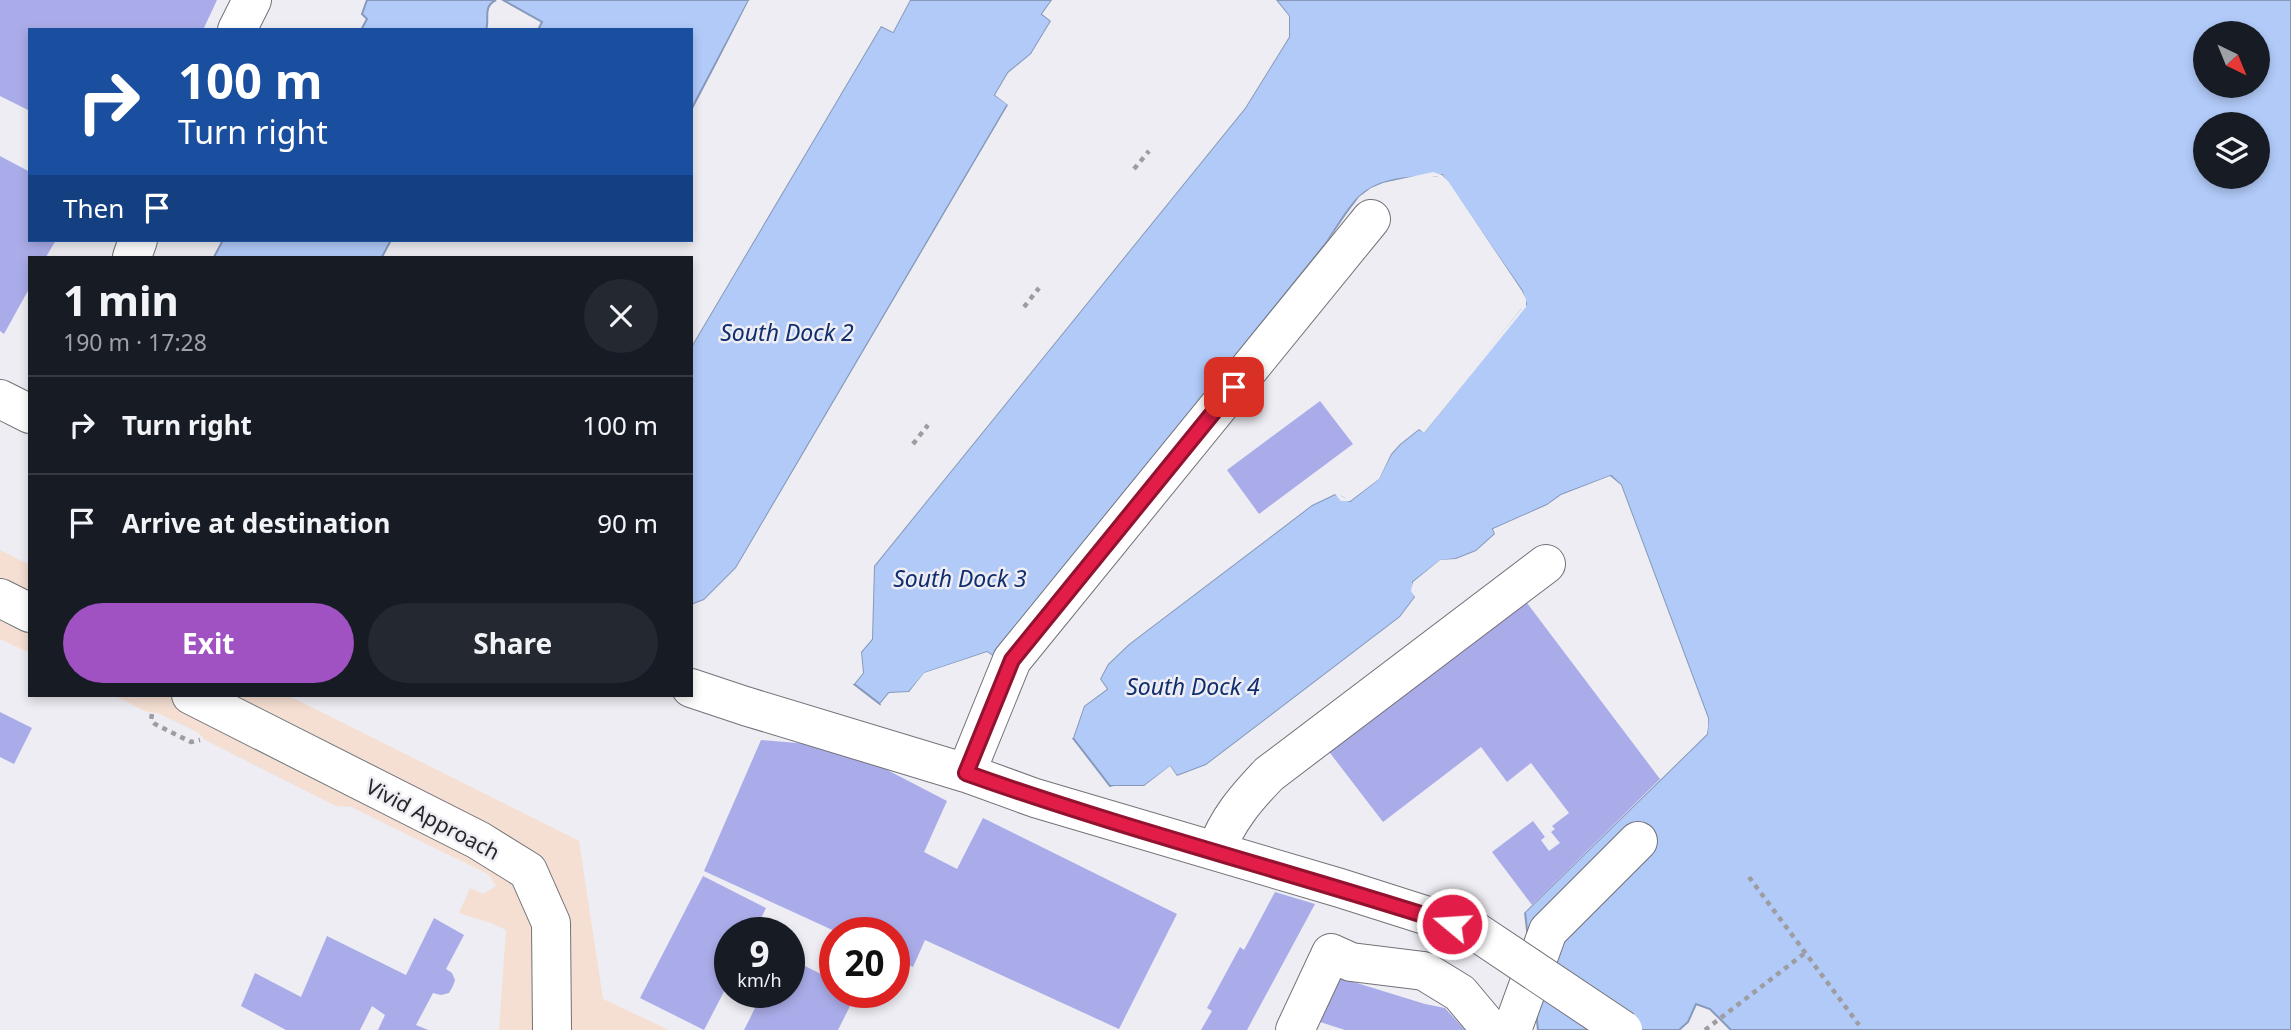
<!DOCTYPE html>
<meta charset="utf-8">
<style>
body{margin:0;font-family:"Noto Sans",sans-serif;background:#242831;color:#f1f3f6;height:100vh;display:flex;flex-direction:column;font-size:26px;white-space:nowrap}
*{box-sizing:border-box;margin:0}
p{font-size:23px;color:#9ea1a6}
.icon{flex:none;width:38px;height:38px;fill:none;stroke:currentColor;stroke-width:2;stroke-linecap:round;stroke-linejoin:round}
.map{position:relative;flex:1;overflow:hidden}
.sheet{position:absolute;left:28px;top:256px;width:665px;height:441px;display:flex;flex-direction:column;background:#171b24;border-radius:0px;box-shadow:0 4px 10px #0003}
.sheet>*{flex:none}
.banner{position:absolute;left:28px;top:28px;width:665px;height:214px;border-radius:0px;box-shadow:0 4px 10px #0003;background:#1a4fa0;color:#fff;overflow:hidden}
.needle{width:46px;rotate:137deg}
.tools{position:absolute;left:2193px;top:21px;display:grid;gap:14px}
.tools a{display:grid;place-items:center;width:77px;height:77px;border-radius:50%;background:#171b24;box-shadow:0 4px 10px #0003;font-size:35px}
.speed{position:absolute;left:714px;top:917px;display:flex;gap:14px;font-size:35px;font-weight:700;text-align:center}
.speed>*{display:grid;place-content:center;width:91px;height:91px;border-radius:50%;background:#171b24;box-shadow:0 4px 10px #0003;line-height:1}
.speed small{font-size:18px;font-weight:400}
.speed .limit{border:10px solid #d22;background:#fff;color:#111}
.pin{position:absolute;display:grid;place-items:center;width:60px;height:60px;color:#fff;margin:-30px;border-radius:14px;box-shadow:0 4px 10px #0006}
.me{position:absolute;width:77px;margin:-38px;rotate:288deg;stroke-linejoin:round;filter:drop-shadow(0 0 5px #0008)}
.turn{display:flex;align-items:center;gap:24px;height:147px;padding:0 35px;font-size:32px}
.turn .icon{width:91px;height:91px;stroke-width:2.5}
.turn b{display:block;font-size:49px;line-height:60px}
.then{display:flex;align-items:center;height:66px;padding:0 35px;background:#0003;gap:14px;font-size:26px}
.round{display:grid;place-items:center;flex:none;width:74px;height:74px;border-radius:37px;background:#242831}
.head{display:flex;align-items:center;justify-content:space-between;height:119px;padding:0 35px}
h1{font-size:42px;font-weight:700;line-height:52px}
.primary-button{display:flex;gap:14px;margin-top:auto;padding:14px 35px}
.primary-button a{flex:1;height:80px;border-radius:42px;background:#a051c2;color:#fff;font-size:28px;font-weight:700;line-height:80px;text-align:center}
.primary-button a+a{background:#242831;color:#f1f3f6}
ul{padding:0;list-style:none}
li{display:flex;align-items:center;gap:21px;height:98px;padding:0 35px;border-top:2px solid #363941}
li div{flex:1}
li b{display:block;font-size:26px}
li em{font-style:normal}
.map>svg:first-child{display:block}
</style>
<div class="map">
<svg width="2291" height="1030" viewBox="0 0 2291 1030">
<rect width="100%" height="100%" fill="#ededf3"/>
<path fill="#f5dfd2" d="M0,550L30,565V653L0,639Z
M113,695H287L579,841L603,999L669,1030H499L506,930L491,923L459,913L470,888L483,894L496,886L488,874L351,807L336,806L205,740L199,733L158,713L147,712Z"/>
<path fill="#b1caf8" stroke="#8799ba" stroke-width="2" fill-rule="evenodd" d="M367,0H496C482,7 490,19 486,30H361L367,19L362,14Z
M503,0H749L691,110V30H538L542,22Z
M910,0H1052L1042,14L1051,21L1031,54L1008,73L995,95L1008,104L736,568L704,600L691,605V347L881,26L893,32Z
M1276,0H2291V1030H1731L1710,1009L1696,1004L1688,1022L1679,1030H1538L1525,912L1707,734L1708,718L1621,485L1611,476L1561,495L1547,505L1493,529L1495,534L1476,551L1456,559L1440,561L1413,582L1415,597L1400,617L1206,765L1177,776L1170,767L1144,786H1110L1073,738L1084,706L1107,689L1100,679L1108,664L1129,644L1312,505L1335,494L1350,501L1378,479L1391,454L1400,444L1419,429L1424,432L1526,304L1522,291L1442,175C1414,178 1380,176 1359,197C1346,210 1337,227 1327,242L993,656L987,652L925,673L909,692L889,693L880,704L854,684L863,673L861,652L872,639L874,566L1245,108L1289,37V16ZM2205,33H2258V86H2205ZM2205,124H2258V177H2205Z
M223,240H391L382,257H214Z"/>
<path fill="#ededf3" d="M749,0L752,2L694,112L691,114Z
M906,0H910L893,32L881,26L691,347V340L878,24L882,23L891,28Z
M1052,0L1055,1L1047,13L1054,19V23L1033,56L1011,76L1000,94L1011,102V106L739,570L706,603L691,609V605L704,600L736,568L1008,105L995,95L1008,73L1031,54L1051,21L1042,14Z
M1273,0H1276L1289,16V37L1245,108L874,566L872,639L861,652L863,673L854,684H851L859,672L858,651L869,637L871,564L1242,106L1286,36V18Z
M1433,172L1442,175L1448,181L1522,291L1526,299V307L1424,433L1419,429L1400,444L1391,454L1379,479L1350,501H1341L1335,494L1312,505L1129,644L1108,664L1100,679L1107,689L1084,706L1073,738H1070L1081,704L1102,688L1097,678L1105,662L1115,652L1310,502L1335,491L1343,497L1348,498L1376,477L1388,453L1397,441L1417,426L1424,428L1521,309L1522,300L1519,293L1445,183L1437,176L1384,186L1372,191L1361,200L1330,244L992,660L987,656L926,676L911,695L891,696L884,705L880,704L889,693L909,692L924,673L987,652L993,656L1327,242L1359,197L1371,188L1383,183Z
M1610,476L1621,485L1708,718V727L1707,734L1522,915L1523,909L1704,732L1705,727L1704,719L1617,487L1610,480L1562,498L1549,508L1497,530L1498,536L1478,554L1457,562L1441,564L1416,584L1415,590L1419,598L1403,620L1208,768L1177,779L1169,771L1145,790L1121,789L1110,786H1144L1170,766L1177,776L1206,765L1400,617L1415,597L1411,591L1413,582L1440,560L1456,559L1476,551L1495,534L1493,529L1547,505L1561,495Z"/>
<path fill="#aaace9" d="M0,0H217L203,30H30V111L0,96Z
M0,156L30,172V240H56L46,257H30V287L4,334L0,331Z
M1320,401L1353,444L1259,514L1227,470Z
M1524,599L1660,779L1532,905L1492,852L1533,821L1545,837L1541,840L1549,851L1560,843L1551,832L1555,829L1552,826L1569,813L1531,763L1507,782L1481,747L1383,822L1327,749Z
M0,712L32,728L14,764L0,757Z
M761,740L843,747L947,801L924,852L957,869L983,818L1177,914L1119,1029L925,940L913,967L894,958V933H839L704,871Z
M703,876L766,908L754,933H730V980L704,1030L640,998Z
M1275,892L1315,904L1247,1030H1201L1212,1011L1207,1008L1240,947L1244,950Z
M434,918L464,935L446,969L452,973L455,980L453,986L449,993L441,995L433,993L416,1025L428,1030H378L385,1015L372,1006L360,1030H286L241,1006L255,973L301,997L327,936L406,975Z
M789,958L835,981V992H857L838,1030H744L763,992H789Z
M1334,976L1425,1004L1445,1008L1465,1030H1345L1320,1022Z"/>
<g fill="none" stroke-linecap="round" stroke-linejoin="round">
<g stroke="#727278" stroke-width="40">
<path id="minor" d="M237,30L252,0
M132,257L138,240
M0,399L30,414
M0,598L30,613
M691,688L745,706L966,773L1035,798L1340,888L1475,931
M191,695L478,840L528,871L551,923L552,1030
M966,773L1012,660L1371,219
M1216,851C1227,820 1246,798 1269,774L1546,564
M1295,1030L1331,953L1351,962L1424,971L1460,993L1491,1030
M1512,1030L1548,931L1638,841"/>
</g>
<path stroke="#9d9da1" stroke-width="4.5" stroke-dasharray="5 5" stroke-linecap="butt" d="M1134,169L1149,151
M1024,307L1039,288
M913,444L928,425
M152,714L151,720L155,724L191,742L200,740
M1749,877L1859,1025
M1705,1030L1805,953"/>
<use href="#minor" stroke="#fff" stroke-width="38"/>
<g stroke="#727278" stroke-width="40" stroke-linecap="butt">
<path id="minor-bridge" d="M1475,931L1623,1030"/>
</g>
<use href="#minor-bridge" stroke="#fff" stroke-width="38"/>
</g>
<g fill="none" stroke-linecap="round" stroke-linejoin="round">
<g stroke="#92132f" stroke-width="18">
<path id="route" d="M1234,387L1012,660L966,773C1126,830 1291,872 1452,924"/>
</g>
<use href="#route" stroke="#e11d48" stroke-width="12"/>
</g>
<g text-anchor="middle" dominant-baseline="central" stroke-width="5" stroke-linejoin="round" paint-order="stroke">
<g font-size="21" fill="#262729" stroke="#ededf3">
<text transform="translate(433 819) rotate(28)">Vivid Approach</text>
</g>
<g font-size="23" font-style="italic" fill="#102e6e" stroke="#ededf3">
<text x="787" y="332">South Dock 2</text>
<text x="960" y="578">South Dock 3</text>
<text x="1193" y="686">South Dock 4</text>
</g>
</g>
</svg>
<div class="tools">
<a><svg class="needle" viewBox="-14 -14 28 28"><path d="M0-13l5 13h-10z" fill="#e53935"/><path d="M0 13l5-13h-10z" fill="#9ea1a6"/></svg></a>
<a><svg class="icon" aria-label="layers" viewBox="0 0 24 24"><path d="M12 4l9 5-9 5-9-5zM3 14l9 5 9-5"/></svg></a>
</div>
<div class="speed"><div>9<small>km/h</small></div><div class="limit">20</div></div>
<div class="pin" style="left:1234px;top:387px;background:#d93025"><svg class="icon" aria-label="arrive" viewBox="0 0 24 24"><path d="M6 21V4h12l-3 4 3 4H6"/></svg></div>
<svg class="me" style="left:1452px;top:924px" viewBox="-20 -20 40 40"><circle r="17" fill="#e11d48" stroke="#fff" stroke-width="3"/><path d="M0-11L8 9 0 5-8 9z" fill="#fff"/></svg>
<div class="banner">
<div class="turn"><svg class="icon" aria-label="right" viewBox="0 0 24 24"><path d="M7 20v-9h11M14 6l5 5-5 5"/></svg><div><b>100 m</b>Turn right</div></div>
<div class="then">Then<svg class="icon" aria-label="arrive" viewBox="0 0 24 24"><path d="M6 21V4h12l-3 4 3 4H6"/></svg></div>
</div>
<section class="sheet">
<div class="head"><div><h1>1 min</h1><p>190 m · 17:28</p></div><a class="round"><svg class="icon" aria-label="close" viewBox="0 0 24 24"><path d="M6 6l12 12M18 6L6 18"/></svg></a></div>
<ul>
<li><svg class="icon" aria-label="right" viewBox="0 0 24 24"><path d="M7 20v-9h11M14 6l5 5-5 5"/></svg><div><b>Turn right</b></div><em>100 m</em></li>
<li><svg class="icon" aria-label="arrive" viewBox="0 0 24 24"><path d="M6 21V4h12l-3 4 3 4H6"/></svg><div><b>Arrive at destination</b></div><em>90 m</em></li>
</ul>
<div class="primary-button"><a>Exit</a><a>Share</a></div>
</section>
</div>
